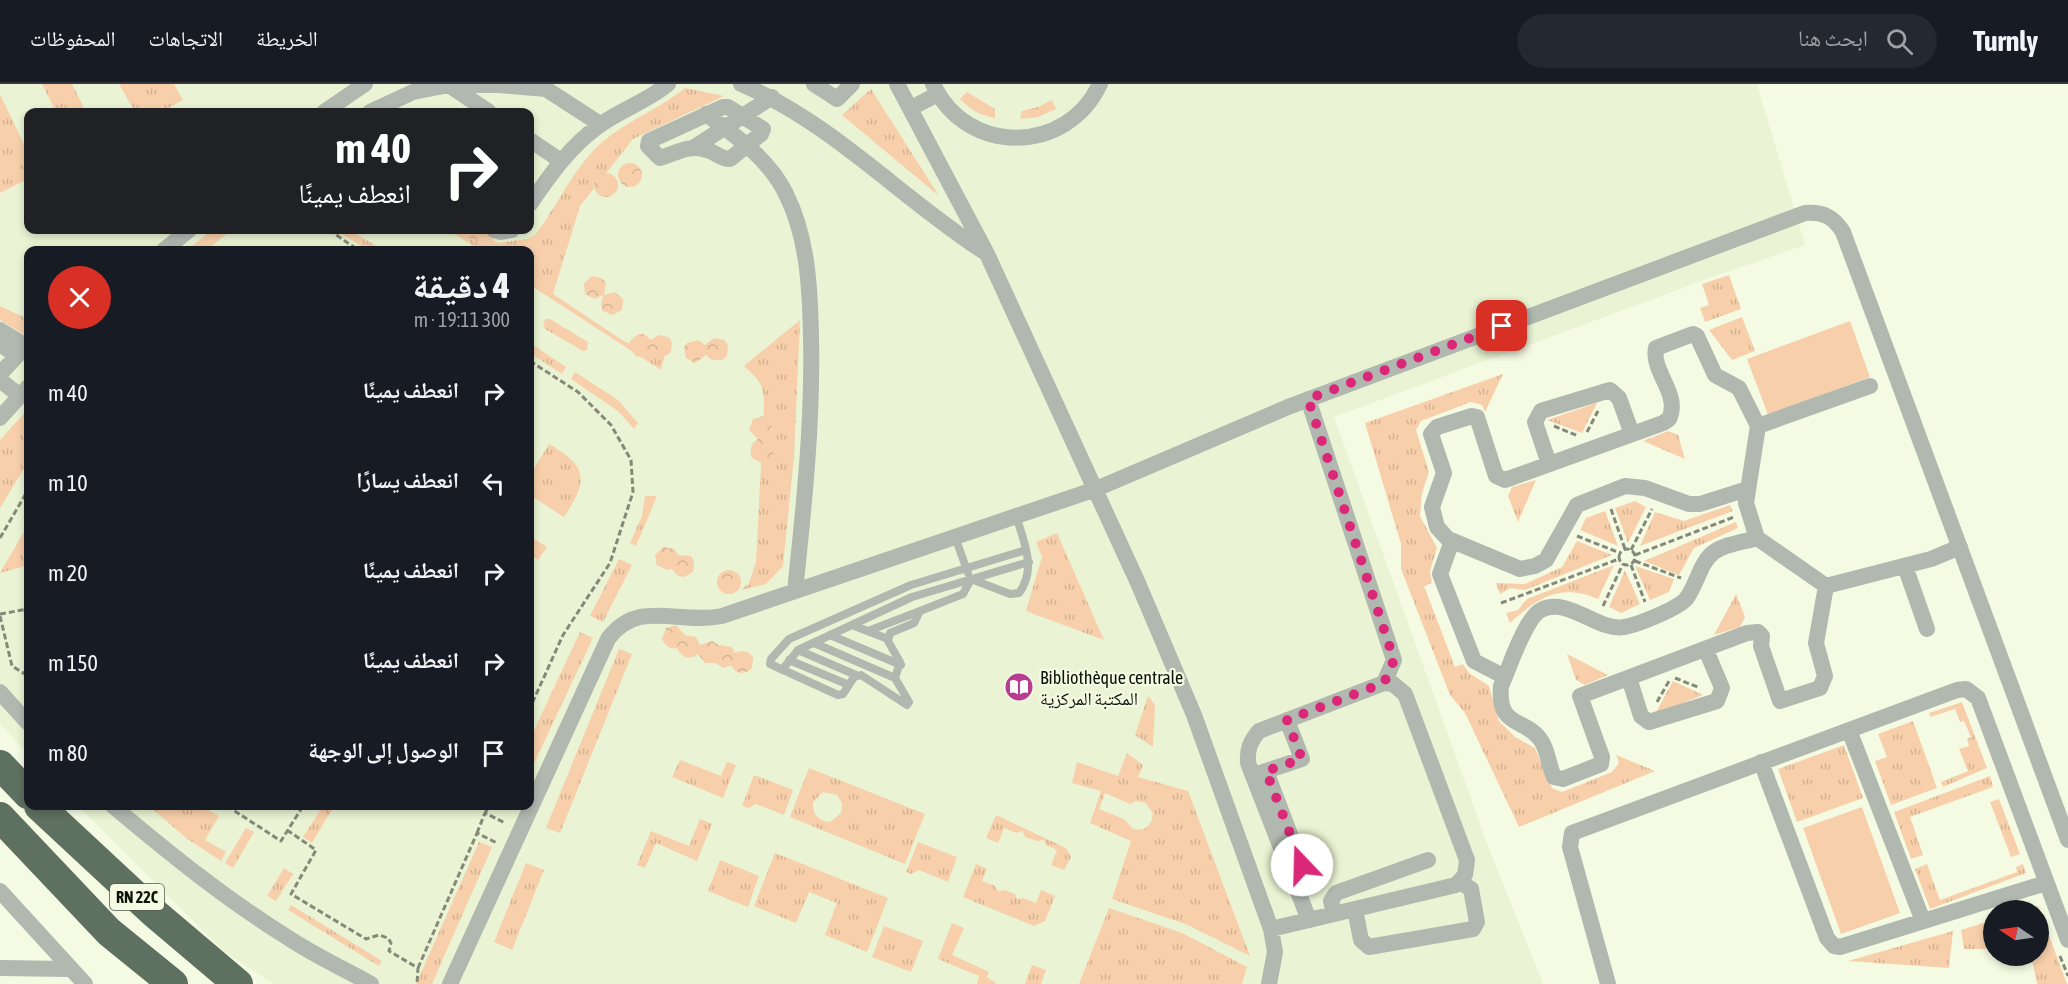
<!DOCTYPE html>
<html lang="ar">
<meta charset="utf-8">
<style>
body{margin:0;font-family:"Asap Condensed","Noto Naskh Arabic",sans-serif;background:#242831;color:#f1f3f6;direction:rtl;height:100vh;display:flex;flex-direction:column;font-size:22px;white-space:nowrap}
*{box-sizing:border-box;margin:0}
p{font-size:20px;color:#9ea1a6}
.icon{flex:none;width:33px;height:33px;fill:none;stroke:currentColor;stroke-width:2;stroke-linecap:round;stroke-linejoin:round}
.map{position:relative;flex:1;overflow:hidden;direction:ltr}
.details{position:absolute;left:24px;top:162px;width:510px;height:564px;display:flex;flex-direction:column;background:#171b24;border-radius:12px;box-shadow:0 3px 9px #0003;direction:rtl}
.details>*{flex:none}
.top-card{position:absolute;left:24px;top:24px;width:510px;height:126px;border-radius:12px;box-shadow:0 3px 9px #0003;direction:rtl;background:#202124;color:#fff;overflow:hidden}
.needle{width:39px;rotate:283deg}
.tools{position:absolute;left:1983px;top:816px;display:grid;gap:12px}
.tools a{display:grid;place-items:center;width:66px;height:66px;border-radius:50%;background:#171b24;box-shadow:0 3px 9px #0003;font-size:30px}
.pin{position:absolute;display:grid;place-items:center;width:51px;height:51px;color:#fff;margin:-26px;border-radius:12px;box-shadow:0 3px 9px #0006}
.me{position:absolute;width:66px;margin:-33px;rotate:339deg;stroke-linejoin:round;filter:drop-shadow(0 0 4px #0008)}
.turn{display:flex;align-items:center;gap:21px;height:126px;padding:0 24px;font-size:27px}
.turn .icon{width:78px;height:78px;stroke-width:2.5}
.turn b{display:block;font-size:42px;line-height:51px}
.round{display:grid;place-items:center;flex:none;width:63px;height:63px;border-radius:32px;background:#242831}
.overview{display:flex;align-items:center;justify-content:space-between;height:102px;padding:0 24px}
h1{font-size:36px;font-weight:800;line-height:45px}
ul{padding:0;list-style:none}
li{display:flex;align-items:center;gap:18px;height:90px;padding:0 24px}
li div{flex:1}
li b{display:block;font-size:22px}
li em{font-style:normal}
header{display:flex;align-items:center;gap:36px;box-sizing:border-box;height:84px;padding:0 30px;background:#171b24;border-bottom:2px solid #363941}
header strong{font-size:28px}
nav{display:flex;gap:33px;margin-inline-start:auto;font-size:21px}
.search{width:420px;height:54px;background:#242831;display:flex;align-items:center;gap:15px;box-sizing:border-box;padding:0 21px;border-radius:33px;color:#9ea1a6;font-size:22px}
.map>svg:first-child{display:block}
</style>
<header>
<strong>Turnly</strong>
<div class="search"><svg class="icon" aria-label="search" viewBox="0 0 24 24"><circle cx="10" cy="10" r="6"/><path d="M15 15l6 6"/></svg>ابحث هنا</div>
<nav><a>الخريطة</a><a>الاتجاهات</a><a>المحفوظات</a></nav>
</header>
<div class="map">
<svg width="2068" height="900" viewBox="0 0 2068 900">
<defs>
<pattern id="grass-tufts" width="24" height="20" patternUnits="userSpaceOnUse" patternTransform="scale(1.5)"><rect width="24" height="20" fill="#f7d0ab"/><path d="M3 7l-1-3M5 7V3M7 7l1-3M15 17l-1-3M17 17v-4M19 17l1-3" fill="none" stroke="#d3b292"/></pattern>
<pattern id="forest-crowns" width="20" height="18" patternUnits="userSpaceOnUse" patternTransform="scale(1.5)"><rect width="20" height="18" fill="#f7d0ab"/><path d="M2 6a3 3 0 1 1 6 0M12 15a3 3 0 1 1 6 0" fill="none" stroke="#d3b292"/></pattern>
</defs>
<rect width="100%" height="100%" fill="#f5fbe3"/>
<path fill="#eaf3d3" fill-rule="evenodd" d="M0,0H1757L1805,161L1726,188L1334,333L1488,762L1543,900H273L221,865L78,722H530V166H28V670L0,640ZM28,28H530V146H28Z"/>
<path fill="url(#grass-tufts)" fill-rule="evenodd" d="M42,0H72L86,28H56Z
M119,0H174L183,16L161,28H135Z
M685,4L724,12L633,55L580,122L553,210L625,258L665,270L661,286L530,201V166H480L448,146H479L498,159L527,155L535,151C557,123 571,89 596,64C622,38 657,27 685,4Z
M871,5L939,112L842,31Z
M967,8L995,25V34C981,32 970,25 960,15Z
M0,10L28,69V95L0,109Z
M1052,16L1056,25L1038,33L1020,35L1022,27L1038,23Z
M212,146H231L207,166H187Z
M335,146H350L383,166H368Z
M1729,191L1741,225L1705,238L1700,224L1709,221L1702,200Z
M0,222L28,235V253L0,236Z
M1742,233L1755,267L1732,276L1709,246Z
M546,235H550L588,258L587,266L583,267L545,245L543,238Z
M800,236L794,373L783,482L766,500L741,506L749,499L756,478L764,324C764,300 761,298 744,282Z
M530,259L566,283L562,290L530,269Z
M575,288L618,316L638,339L634,345L618,327L571,295Z
M1503,290L1485,328L1482,321L1471,318L1421,337L1416,346L1429,388L1422,409L1420,432L1437,464L1430,487L1432,499L1424,502L1455,583L1463,580L1469,589L1489,602L1499,637L1515,653L1535,664L1552,704L1562,708L1612,688L1619,679L1616,671L1655,687L1519,743L1465,629L1450,611L1401,485V460L1365,339Z
M1597,319L1582,349L1547,336L1596,319Z
M28,325V378L0,424V356Z
M1668,347L1678,351L1685,375L1643,357Z
M549,360C589,383 588,396 564,433L530,411V391Z
M1536,396L1518,438L1508,412L1512,403Z
M645,412H657L636,462L630,459L642,432Z
M1635,417L1646,423L1628,459L1615,424Z
M1730,421L1733,427L1640,462L1655,428L1684,437Z
M1605,427L1618,462L1580,446L1586,434Z
M1736,438L1738,444L1694,464L1679,491L1644,477Z
M28,441V481L0,489Z
M1057,449L1104,556L1026,527L1042,473L1036,458Z
M530,452L547,463L538,476L533,473L530,478Z
M1577,457L1612,471L1525,506L1511,504L1500,510L1496,499L1525,500L1562,483Z
M619,475L632,481L603,538L590,532Z
M1614,481L1598,515C1561,499 1538,513 1510,539L1506,529L1518,526L1527,515Z
M1635,482L1674,495L1669,508L1650,516Z
M1625,486L1640,520L1621,529L1609,523Z
M1736,510L1745,533L1740,543L1714,551Z
M580,548L593,554L530,688V655Z
M619,565L632,570L560,749L546,744Z
M1567,570L1608,591L1585,601L1576,596Z
M1673,597L1703,611L1655,630Z
M1148,612L1155,621L1153,663L1135,651Z
M1962,618L1987,684L1943,703L1941,698L1968,687L1959,665L1969,662L1967,655L1971,653L1964,637L1960,638L1955,625L1930,633L1929,629Z
M1913,637L1937,704L1891,721L1875,677L1887,673L1878,650Z
M1844,661L1863,714L1797,738L1778,685Z
M1127,669L1143,681L1138,693L1188,707L1250,872L1188,841L1112,815L1131,757L1090,739L1101,707L1072,699L1077,678L1118,692ZM1105,709L1130,720L1136,717L1146,719L1153,730C1152,742 1144,748 1133,745L1124,735L1099,725Z
M680,676L721,692L727,678L736,681L723,714L672,693Z
M809,684L925,730L905,780L790,733ZM823,708L837,711L842,719L841,729L830,738C818,737 812,730 813,718Z
M754,691L793,706L784,731L756,720L748,724L742,722Z
M1990,692L1993,703L1910,733L1923,771L1911,775L1894,728Z
M1999,715L2020,770L2011,773L1990,718Z
M149,722H201L219,732L205,756L226,768L221,777L186,754Z
M323,722H334L312,759L303,753Z
M996,731L1066,764L1071,773L1064,786L1051,781L1057,766L1046,761L1044,756L1037,757L1025,753L1023,747L1016,749L1004,744L998,759L986,754Z
M700,735L712,740L697,777L656,759L645,784L637,781L651,747L689,762Z
M246,744L254,748L233,784L225,779Z
M479,758L492,763L432,900H416Z
M918,758L957,773L948,798L919,786L911,790L906,788Z
M775,769L888,814L867,868L825,851L837,819L809,808L796,839L754,822Z
M720,776L759,792L748,823L708,807Z
M526,779L544,786L512,866L494,858Z
M976,780L987,785L982,797L995,802L998,807L1004,806L1015,810L1017,815L1023,814L1036,819L1041,806L1055,812L1045,837L1034,842L963,813Z
M1927,780L1940,816L2017,788L2016,783L2023,780L2026,789L1930,825L1915,785Z
M284,784L293,790L276,817L267,812Z
M291,821L382,877L379,882L288,826Z
M2038,822L2067,900H2037L2033,880L2024,872H2038V826H2025Z
M1109,824L1182,849L1247,883L1242,900H1079Z
M1993,836V865H1964L1961,846Z
M952,839L964,844L952,871L989,888L987,893L997,900H977L979,892L938,875Z
M884,842L923,857L911,888L872,873Z
M1953,847L1949,884L1848,877Z
M1032,881L1046,886L1041,900H1025Z"/>
<path fill="url(#forest-crowns)" d="M618 91a12 12 0 1 1 24 0a12 12 0 1 1-24 0Z
M594 101a12 12 0 1 1 24 0a12 12 0 1 1-24 0Z
M457,146H483L494,156L487,162L480,161Z
M592,192L602,194L606,199L604,211L615,208L623,215L622,226L613,231L603,227L601,221L603,211L595,215L585,210L584,199Z
M638,250H644L651,256L658,251L669,253L672,258L671,268L662,274L651,268L641,273L636,272L629,263L630,257Z
M714,254L724,256L728,261L727,272L722,276H712L706,271L695,279L686,274L684,263L687,259L698,256L705,261Z
M763,332L772,339L771,350L765,355C773,359 775,365 772,373L762,379L752,374C749,365 751,360 758,355L749,346L753,335Z
M663,463L674,465L678,471L691,472L694,477L693,488L684,493L678,492L672,485L667,486L657,481L655,471Z
M717 498a12 12 0 1 1 24 0a12 12 0 1 1-24 0Z
M676,541L685,551L696,553L700,561L712,557L719,561L732,563L735,569C743,565 748,567 753,573L752,584C745,591 736,591 731,581L724,584L715,579H705L698,570C689,577 681,573 677,564C669,566 665,561 662,555L666,544Z"/>
<path fill="#f7d0ab" d="M1850,237L1870,293L1768,331L1747,275Z
M1862,723L1900,829L1841,850L1803,744Z"/>
<g fill="none" stroke-linecap="round" stroke-linejoin="round">
<path stroke="#858979" stroke-width="3" stroke-dasharray="6 3" stroke-linecap="butt" d="M329,146L358,166
M530,277L578,308L611,341L631,376L633,408L610,479L563,551L530,624
M1554,342L1578,352
M1587,348L1598,327
M1611,425L1625,465
M1577,452L1620,469
M0,454L28,406
M1619 473a8 8 0 1 1 16 0a8 8 0 1 1-16 0Z
M1631,466L1652,425
M1635,471L1734,433
M1635,477L1681,494
M1631,481L1645,518
M1501,519L1619,475
M1603,522L1623,480
M0,530L28,525
M0,532L12,582L28,592
M1675,594L1700,604
M1657,618L1669,597
M227,722L281,757L303,722
M485,729L489,722
M287,746L316,766L291,810L366,855L379,851L388,854L391,859L389,867L418,884L417,900
M477,749L485,729L505,739
M2060,872L2068,892
M418,884L477,749L497,759"/>
<path stroke="#b0b8b0" stroke-width="8" d="M1016,432C1024,458 1037,485 1019,509L1010,510L971,495L963,510L920,527L914,539L890,549L888,557L900,578L895,594L909,618L907,621L861,591L854,593L843,610L838,611L770,580L771,575L789,555L911,501L1026,466
M955,453L968,489
M852,541L888,555
M868,547L920,527
M830,551L901,581
M814,559L895,594
M798,566L856,591
M789,576L849,601
M782,586L798,566L912,513L1029,478"/>
<path stroke="#b0b8b0" stroke-width="16" d="M741,0C833,39 903,116 986,169
M814,0L837,15L852,0
M897,0L987,170L1138,499L1194,631L1271,845L1275,868L1269,900
M933,0C966,72 1067,71 1100,0
M449,1L489,28
M723,23H728L763,45L761,50L730,75C721,75 715,68 707,66C688,60 677,69 660,74L648,62L649,57Z
M911,24L938,10
M324,28L365,0
M370,28L413,8L449,1H499L546,5L600,40
M706,30C736,52 770,76 786,110C808,154 810,205 811,252C813,338 804,422 795,507
M530,56L561,77
M693,64L772,13
M530,120C550,91 570,62 600,41C622,25 648,17 668,0
M494,146L501,148L512,146
M164,166L189,146
M0,246L26,262L0,290
M0,260L17,272
M0,296L20,312
M1870,302L1758,342L1746,419L1757,454L1826,502L1931,475L1960,463
M1308,315L1394,576L1384,599
M0,334L28,303
M1549,380L1535,338L1541,327L1610,306L1619,314L1632,350
M1747,405L1700,420H1689L1645,404L1625,402L1577,421L1546,476L1535,482L1520,485L1448,455L1437,443L1432,423L1444,389L1431,350L1437,343L1472,332L1477,333L1496,392L1505,396L1663,339L1669,335C1681,310 1651,288 1656,264L1693,250L1697,252L1715,291L1739,304L1758,342
M1757,454C1744,458 1725,460 1714,468C1700,478 1697,501 1686,515C1677,525 1637,541 1624,543C1598,548 1568,512 1541,526C1525,534 1509,585 1501,602C1497,646 1527,633 1542,658C1548,668 1549,682 1554,693L1563,695L1601,680L1602,673L1580,612L1747,549L1758,548L1762,552L1761,562L1780,617L1820,604L1825,592L1816,559L1826,502
M1452,457L1440,490L1474,577L1505,593
M1905,482L1927,545
M1629,594L1641,632L1649,638L1717,617L1722,604L1706,566
M0,608L28,639
M1849,646L1923,837
M1761,678L1827,854L1834,862L1840,863L2046,799
M1266,687L1309,800L1296,804
M1257,690L1302,675L1287,636
M113,722C170,770 227,816 290,855C316,872 344,885 371,900
M0,807L85,900
M1355,825L1361,856L1369,863L1473,845L1477,838L1471,805L1460,798
M1334,829L1331,817L1336,809L1428,776
M1271,845L1456,801L1465,791L1467,776L1405,610L1393,600L1384,599L1259,647C1250,658 1247,665 1248,679L1309,836
M0,884L69,885
M450,900L608,555C638,514 678,541 722,532L1096,405L1288,323L1805,129C1823,128 1833,132 1843,148L2068,756
M1608,900L1570,763L1572,749L1957,606L1966,605L1978,614L2068,856"/>
<path stroke="#5e7060" stroke-width="30" d="M0,681L28,710
M39,722L153,828L238,900
M0,733L109,848L173,900"/>
</g>
<g fill="none" stroke-linecap="round" stroke-linejoin="round">
<path stroke="#db2777" stroke-width="10" stroke-dasharray="0 18" d="M1302,781L1266,687L1302,675L1287,636L1384,599L1394,576L1308,315L1502,242"/>
</g>
<defs>
<g id="library-disc" transform="scale(1.5)"><circle r="9.5" fill="#b63d91" stroke="#f5fbe3"/><path d="M-6-4Q-3-5.5-.7-3.5V5Q-3 3-6 4ZM6-4Q3-5.5 .7-3.5V5Q3 3 6 4Z" fill="#fff"/></g>
</defs>
<g fill-rule="evenodd">
<use href="#library-disc" x="1019" y="603"/>
</g>
<g text-anchor="middle" dominant-baseline="central" stroke-width="4.5" stroke-linejoin="round" paint-order="stroke">
<rect fill="#f5fbe3" stroke="#55584b" stroke-width="1.5" x="110" y="800" width="54" height="26" rx="4.5"/>
<g font-size="16" font-weight="bold" fill="#10120a">
<text x="137" y="813">RN 22C</text>
</g>
<g font-size="18" fill="#10120a" stroke="#f5fbe3" text-anchor="start">
<text x="1040" y="593">Bibliothèque centrale<tspan x="1040" dy="21">المكتبة المركزية</tspan></text>
</g>
</g>
</svg>
<div class="tools">
<a><svg class="needle" viewBox="-14 -14 28 28"><path d="M0-13l5 13h-10z" fill="#e53935"/><path d="M0 13l5-13h-10z" fill="#9ea1a6"/></svg></a>
</div>
<div class="pin" style="left:1502px;top:242px;background:#d93025"><svg class="icon" aria-label="arrive" viewBox="0 0 24 24"><path d="M6 21V4h12l-3 4 3 4H6"/></svg></div>
<svg class="me" style="left:1302px;top:781px" viewBox="-20 -20 40 40"><circle r="19" fill="#fff"/><path d="M0-13L10 11 0 6-10 11z" fill="#db2777"/></svg>
<div class="top-card">
<div class="turn"><svg class="icon" aria-label="right" viewBox="0 0 24 24"><path d="M7 20v-9h11M14 6l5 5-5 5"/></svg><div><b>40 m</b>انعطف يمينًا</div></div>
</div>
<section class="details">
<div class="overview"><div><h1>4 دقيقة</h1><p>300 m · 19:11</p></div><a class="round" style="background:#d93025;color:#fff"><svg class="icon" aria-label="close" viewBox="0 0 24 24"><path d="M6 6l12 12M18 6L6 18"/></svg></a></div>
<ul>
<li><svg class="icon" aria-label="right" viewBox="0 0 24 24"><path d="M7 20v-9h11M14 6l5 5-5 5"/></svg><div><b>انعطف يمينًا</b></div><em>40 m</em></li>
<li><svg class="icon" aria-label="left" viewBox="0 0 24 24"><path d="M17 20v-9H6M10 6l-5 5 5 5"/></svg><div><b>انعطف يسارًا</b></div><em>10 m</em></li>
<li><svg class="icon" aria-label="right" viewBox="0 0 24 24"><path d="M7 20v-9h11M14 6l5 5-5 5"/></svg><div><b>انعطف يمينًا</b></div><em>20 m</em></li>
<li><svg class="icon" aria-label="right" viewBox="0 0 24 24"><path d="M7 20v-9h11M14 6l5 5-5 5"/></svg><div><b>انعطف يمينًا</b></div><em>150 m</em></li>
<li><svg class="icon" aria-label="arrive" viewBox="0 0 24 24"><path d="M6 21V4h12l-3 4 3 4H6"/></svg><div><b>الوصول إلى الوجهة</b></div><em>80 m</em></li>
</ul>
</section>
</div>
